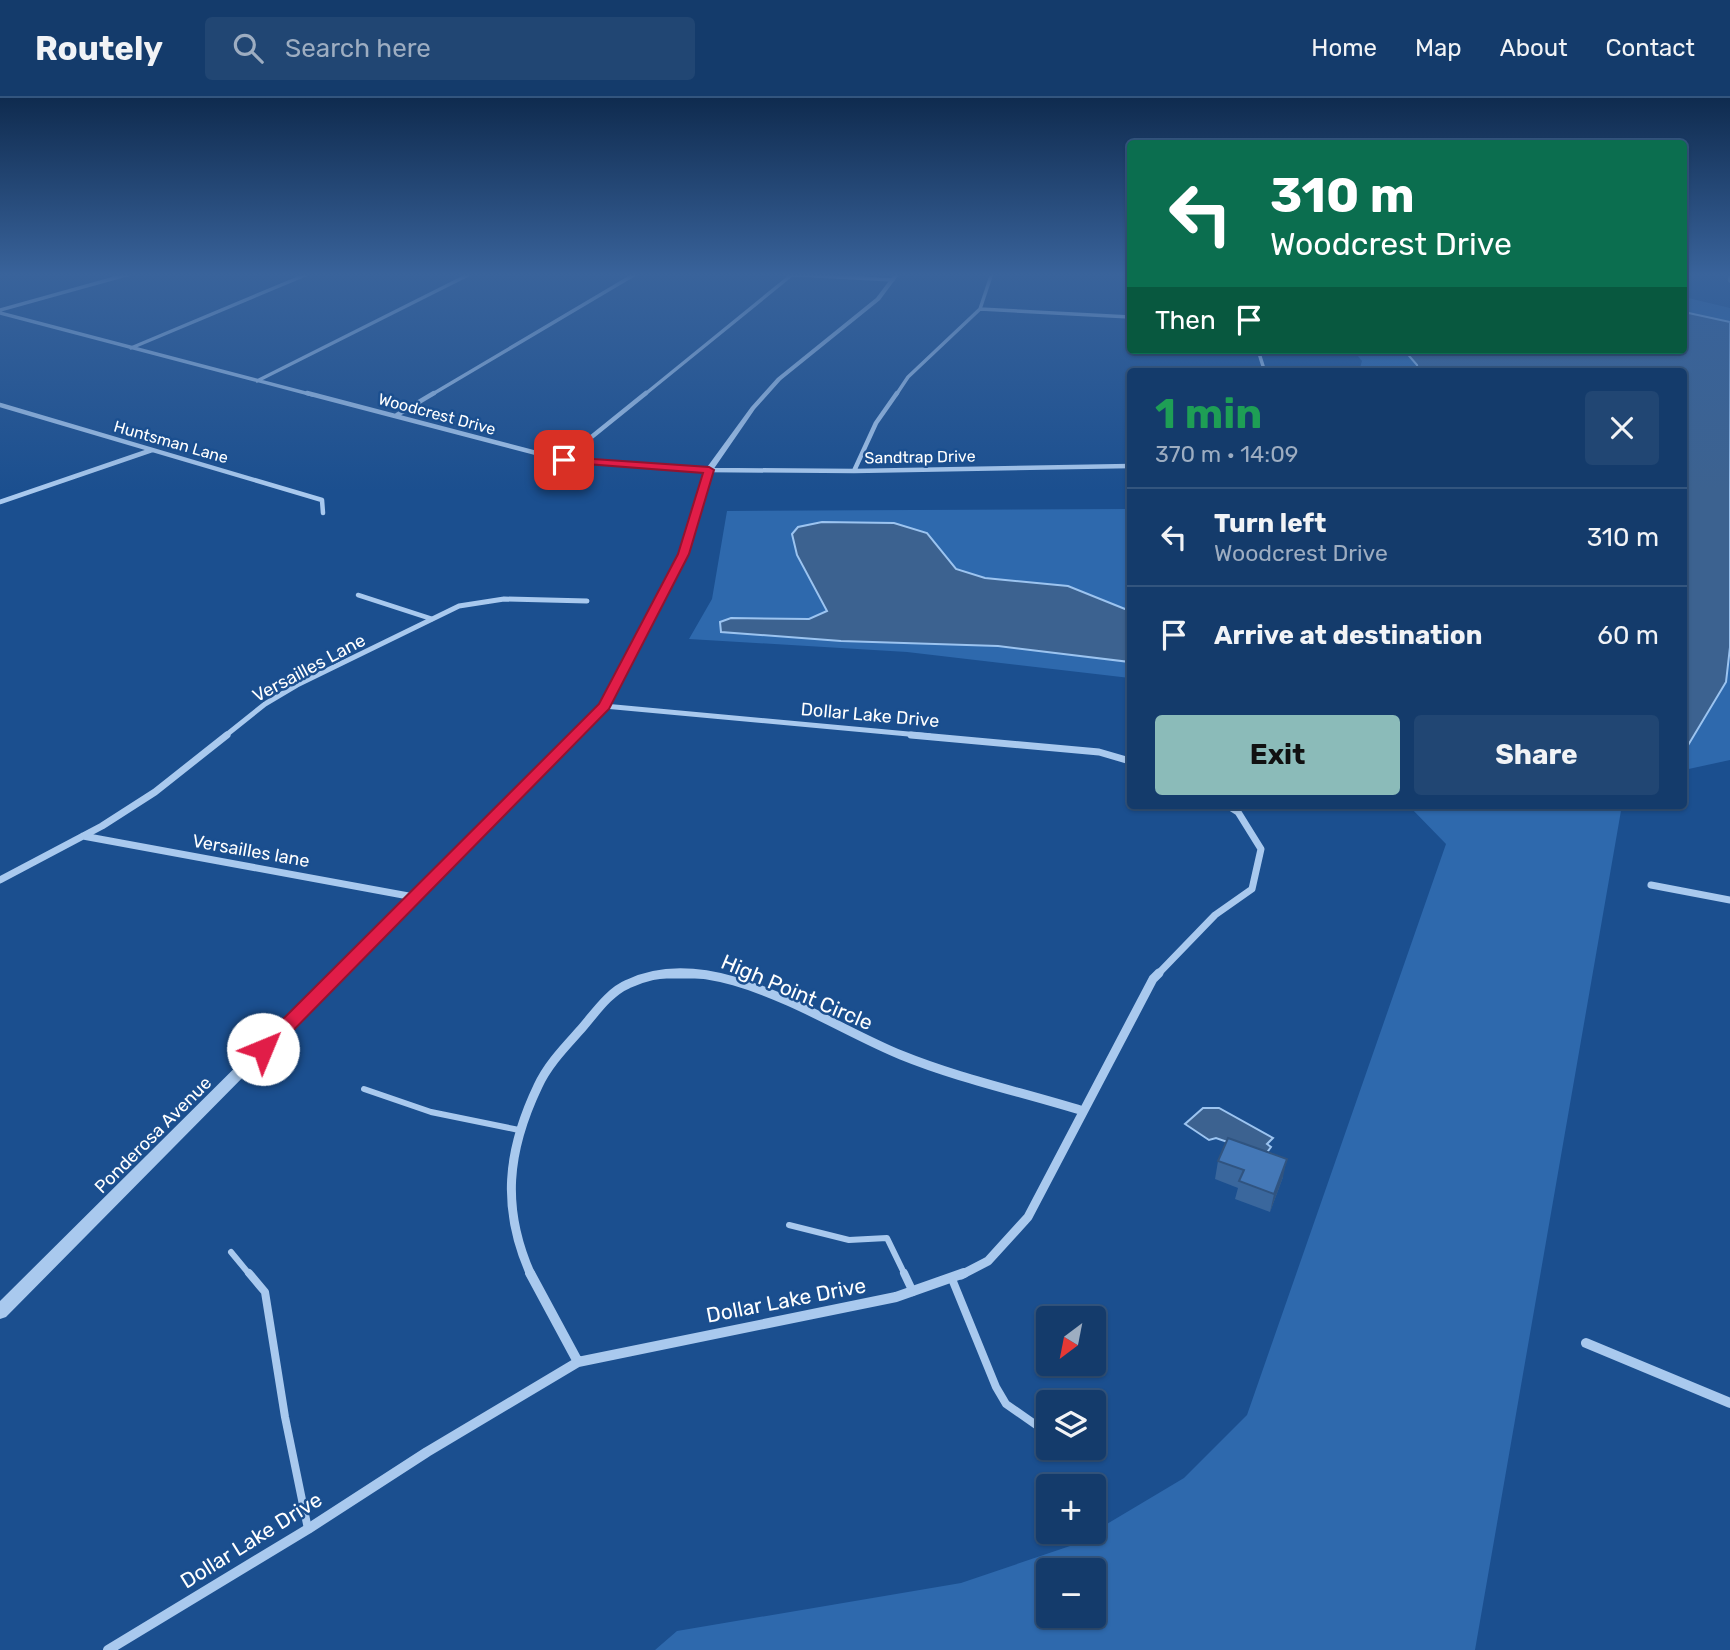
<!DOCTYPE html>
<meta charset="utf-8">
<style>
body{margin:0;font-family:Rubik,sans-serif;background:#214673;color:#f1f3f6;height:100vh;display:flex;flex-direction:column;font-size:26px;white-space:nowrap}
*{box-sizing:border-box;margin:0}
p{font-size:23px;color:#9dadc1}
.icon{flex:none;width:38px;height:38px;fill:none;stroke:currentColor;stroke-width:2;stroke-linecap:round;stroke-linejoin:round}
.map{position:relative;flex:1;overflow:hidden}
.details{position:absolute;left:1127px;top:270px;width:560px;height:441px;display:flex;flex-direction:column;background:#143b6b;border-radius:7px;box-shadow:0 2px 5px #0004,0 0 0 2px #33557e}
.details>*{flex:none}
.banner{position:absolute;left:1127px;top:42px;width:560px;height:214px;border-radius:7px;box-shadow:0 2px 5px #0004,0 0 0 2px #33557e;background:#0b6e4f;color:#fff;overflow:hidden}
.needle{width:46px;rotate:212deg}
.buttons{position:absolute;left:1036px;top:1208px;display:grid;gap:14px}
.buttons a{display:grid;place-items:center;width:70px;height:70px;border-radius:7px;background:#143b6b;box-shadow:0 2px 5px #0004,0 0 0 2px #33557e;font-size:35px}
.pin{position:absolute;display:grid;place-items:center;width:60px;height:60px;color:#fff;margin:-30px;border-radius:14px;box-shadow:0 4px 10px #0006}
.me{position:absolute;width:77px;margin:-38px;rotate:45deg;stroke-linejoin:round;filter:drop-shadow(0 0 5px #0008)}
.turn{display:flex;align-items:center;gap:24px;height:147px;padding:0 28px;font-size:32px}
.turn .icon{width:91px;height:91px;stroke-width:2.5}
.turn b{display:block;font-size:49px;line-height:60px}
.then{display:flex;align-items:center;height:66px;padding:0 28px;background:#0003;gap:14px;font-size:26px}
.round{display:grid;place-items:center;flex:none;width:74px;height:74px;border-radius:7px;background:#214673}
.summary{display:flex;align-items:center;justify-content:space-between;height:119px;padding:0 28px}
h1{font-size:42px;font-weight:700;line-height:52px;color:#1e9e55}
.primary-button{display:flex;gap:14px;margin-top:auto;padding:14px 28px}
.primary-button a{flex:1;height:80px;border-radius:7px;background:#8bbbb9;color:#111;font-size:28px;font-weight:700;line-height:80px;text-align:center}
.primary-button a+a{background:#214673;color:#f1f3f6}
ul{padding:0;list-style:none}
li{display:flex;align-items:center;gap:21px;height:98px;padding:0 28px;border-top:2px solid #33557e}
li div{flex:1}
li b{display:block;font-size:26px}
li em{font-style:normal}
header{display:flex;align-items:center;gap:42px;box-sizing:border-box;height:98px;padding:0 35px;background:#143b6b;border-bottom:2px solid #33557e}
header strong{font-size:33px}
nav{display:flex;gap:38px;margin-inline-start:auto;font-size:24px}
.search{width:490px;height:63px;background:#214673;display:flex;align-items:center;gap:18px;box-sizing:border-box;padding:0 24px;border-radius:7px;color:#9dadc1;font-size:26px}
.map>svg:first-child{display:block}
</style>
<header>
<strong>Routely</strong>
<div class="search"><svg class="icon" aria-label="search" viewBox="0 0 24 24"><circle cx="10" cy="10" r="6"/><path d="M15 15l6 6"/></svg>Search here</div>
<nav><a>Home</a><a>Map</a><a>About</a><a>Contact</a></nav>
</header>
<div class="map">
<svg width="1730" height="1552" viewBox="0 0 1730 1552">
<rect width="100%" height="100%" fill="#1b4f8f"/>
<path fill="#2e69ad" fill-rule="evenodd" d="M1684,199L1730,210V224L1684,214Z
M1353,252H1404L1417,267L1418,273H1359L1362,263Z
M1130,411V580L907,554L689,541L712,501L727,413Z
M1684,452L1730,456V662L1684,672Z
M1408,707H1622L1475,1552H655L677,1533L961,1485L1070,1448L1184,1380L1247,1317L1446,746ZM1048,1472H1094V1517H1048Z"/>
<path fill="#3c6290" stroke="#9cc4f0" stroke-width="2" d="M1684,214L1730,224V549L1726,584L1687,649L1684,650V273H1418L1417,267L1404,252H1684Z
M822,424L894,425L927,435L956,471L985,480L1068,488L1130,513V564L998,548L841,543L721,534L720,524L731,520L809,521L827,513L797,457L792,436L798,429Z
M1203,1010H1219L1273,1040L1267,1046L1271,1049L1265,1057L1216,1040L1209,1042L1185,1026Z"/>
<g fill="none" stroke-linecap="round" stroke-linejoin="round">
<path stroke="#a9c9ee" stroke-width="4.5" d="M358,497L432,521"/>
<path stroke="#a9c9ee" stroke-width="6" d="M364,991L431,1014L519,1032
M789,1127L849,1142L887,1140L905,1177
M231,1154L250,1177"/>
<path stroke="#a9c9ee" stroke-width="8" d="M249,1175L265,1194L285,1319L308,1431
M904,1175L913,1194
M952,1181L996,1289L1006,1306L1039,1329L1048,1330"/>
<path stroke="#a9c9ee" stroke-width="3.5" d="M760,175L893,182
M1730,179V183
M980,211L1130,219
M0,212L133,175
M0,215L313,297
M131,250L310,175
M1258,252L1263,268L1261,273
M257,283L472,175
M431,297L637,175
M644,297L794,175
M896,297L908,279L980,211L992,175"/>
<path stroke="#a9c9ee" stroke-width="4.5" d="M307,295L563,362L709,372L854,373L1130,368
M0,307L322,402L323,415
M397,317L434,295
M563,362L646,295
M854,373L876,325L897,295
M0,404L152,352"/>
<path stroke="#a9c9ee" stroke-width="5" d="M604,608L930,638
M225,638L265,606L297,587L459,508L504,501L587,503"/>
<path stroke="#a9c9ee" stroke-width="7" d="M911,637L1099,654L1130,663
M83,738L414,799
M0,782L102,728L155,694L227,637
M1651,787L1730,802
M657,877H702
M1157,877L1215,817L1252,791L1261,751L1238,714L1227,707"/>
<path stroke="#a9c9ee" stroke-width="9" d="M531,1177C501,1110 507,1053 538,988C548,966 566,948 582,930C595,915 609,894 628,886C713,845 824,926 901,957C960,981 1022,994 1083,1013
M961,1177L988,1163L1028,1119L1153,881L1159,875"/>
<path stroke="#a9c9ee" stroke-width="10" d="M530,1175L578,1264
M1586,1245L1730,1305
M108,1552L308,1431L427,1354L578,1264L896,1199L964,1175"/>
<path fill="#a9c9ee" fill-rule="evenodd" d="M895,175H900L880,202L781,282L755,311L713,372L687,456L608,610L6,1219L0,1221V1203L600,607L679,456L705,372L751,309L777,280L876,200Z"/>
</g>
<path fill="#3a679d" d="M1218,1063L1283,1079L1270,1114L1235,1101L1238,1090L1215,1081Z"/>
<path fill="#305480" d="M1287,1061L1283,1079L1270,1114L1274,1096Z"/>
<path fill="#4478b7" stroke="#305480" stroke-width="2" d="M1228,1040L1287,1061L1274,1096L1239,1083L1244,1072L1218,1063Z"/>
<linearGradient id="sky" x2="0" y2="1"><stop stop-color="#0f2b4f"/><stop offset="0.45" stop-color="#39639b"/><stop offset="1" stop-color="#39639b" stop-opacity="0"/></linearGradient>
<rect width="1730" height="393" fill="url(#sky)"/>
<path fill="#e11d48" stroke="#92132f" stroke-width="2" d="M564,359L709,369L714,372L689,456L609,611L270,956H257L254,951L257,947L599,606L678,456L703,375L560,364V360Z"/>
<g text-anchor="middle" dominant-baseline="central" stroke-width="5" stroke-linejoin="round" paint-order="stroke">
<g font-size="16" fill="#fff" stroke="#1b4f8f">
<text transform="translate(437 316) rotate(15)">Woodcrest Drive</text>
<text transform="translate(171 344) rotate(16)">Huntsman Lane</text>
<text transform="translate(920 359) rotate(-1)">Sandtrap Drive</text>
</g>
<g font-size="18" fill="#fff" stroke="#1b4f8f">
<text transform="translate(309 570) rotate(-28)">Versailles Lane</text>
<text transform="translate(870 617) rotate(5)">Dollar Lake Drive</text>
<text transform="translate(251 753) rotate(10)">Versailles lane</text>
<text transform="translate(153 1037) rotate(-45)">Ponderosa Avenue</text>
</g>
<g font-size="21" fill="#fff" stroke="#1b4f8f">
<text transform="translate(797 894) rotate(23)">High Point Circle</text>
<text transform="translate(786 1202) rotate(-11)">Dollar Lake Drive</text>
<text transform="translate(251 1442) rotate(-32)">Dollar Lake Drive</text>
</g>
</g>
</svg>
<div class="buttons">
<a><svg class="needle" viewBox="-14 -14 28 28"><path d="M0-13l5 13h-10z" fill="#e53935"/><path d="M0 13l5-13h-10z" fill="#9dadc1"/></svg></a>
<a><svg class="icon" aria-label="layers" viewBox="0 0 24 24"><path d="M12 4l9 5-9 5-9-5zM3 14l9 5 9-5"/></svg></a>
<a>+</a>
<a>−</a>
</div>
<div class="pin" style="left:564px;top:362px;background:#d93025"><svg class="icon" aria-label="arrive" viewBox="0 0 24 24"><path d="M6 21V4h12l-3 4 3 4H6"/></svg></div>
<svg class="me" style="left:263px;top:951px" viewBox="-20 -20 40 40"><circle r="19" fill="#fff"/><path d="M0-13L10 11 0 6-10 11z" fill="#e11d48"/></svg>
<div class="banner">
<div class="turn"><svg class="icon" aria-label="left" viewBox="0 0 24 24"><path d="M17 20v-9H6M10 6l-5 5 5 5"/></svg><div><b>310 m</b>Woodcrest Drive</div></div>
<div class="then">Then<svg class="icon" aria-label="arrive" viewBox="0 0 24 24"><path d="M6 21V4h12l-3 4 3 4H6"/></svg></div>
</div>
<section class="details">
<div class="summary"><div><h1>1 min</h1><p>370 m · 14:09</p></div><a class="round"><svg class="icon" aria-label="close" viewBox="0 0 24 24"><path d="M6 6l12 12M18 6L6 18"/></svg></a></div>
<ul>
<li><svg class="icon" aria-label="left" viewBox="0 0 24 24"><path d="M17 20v-9H6M10 6l-5 5 5 5"/></svg><div><b>Turn left</b><p>Woodcrest Drive</p></div><em>310 m</em></li>
<li><svg class="icon" aria-label="arrive" viewBox="0 0 24 24"><path d="M6 21V4h12l-3 4 3 4H6"/></svg><div><b>Arrive at destination</b></div><em>60 m</em></li>
</ul>
<div class="primary-button"><a>Exit</a><a>Share</a></div>
</section>
</div>
